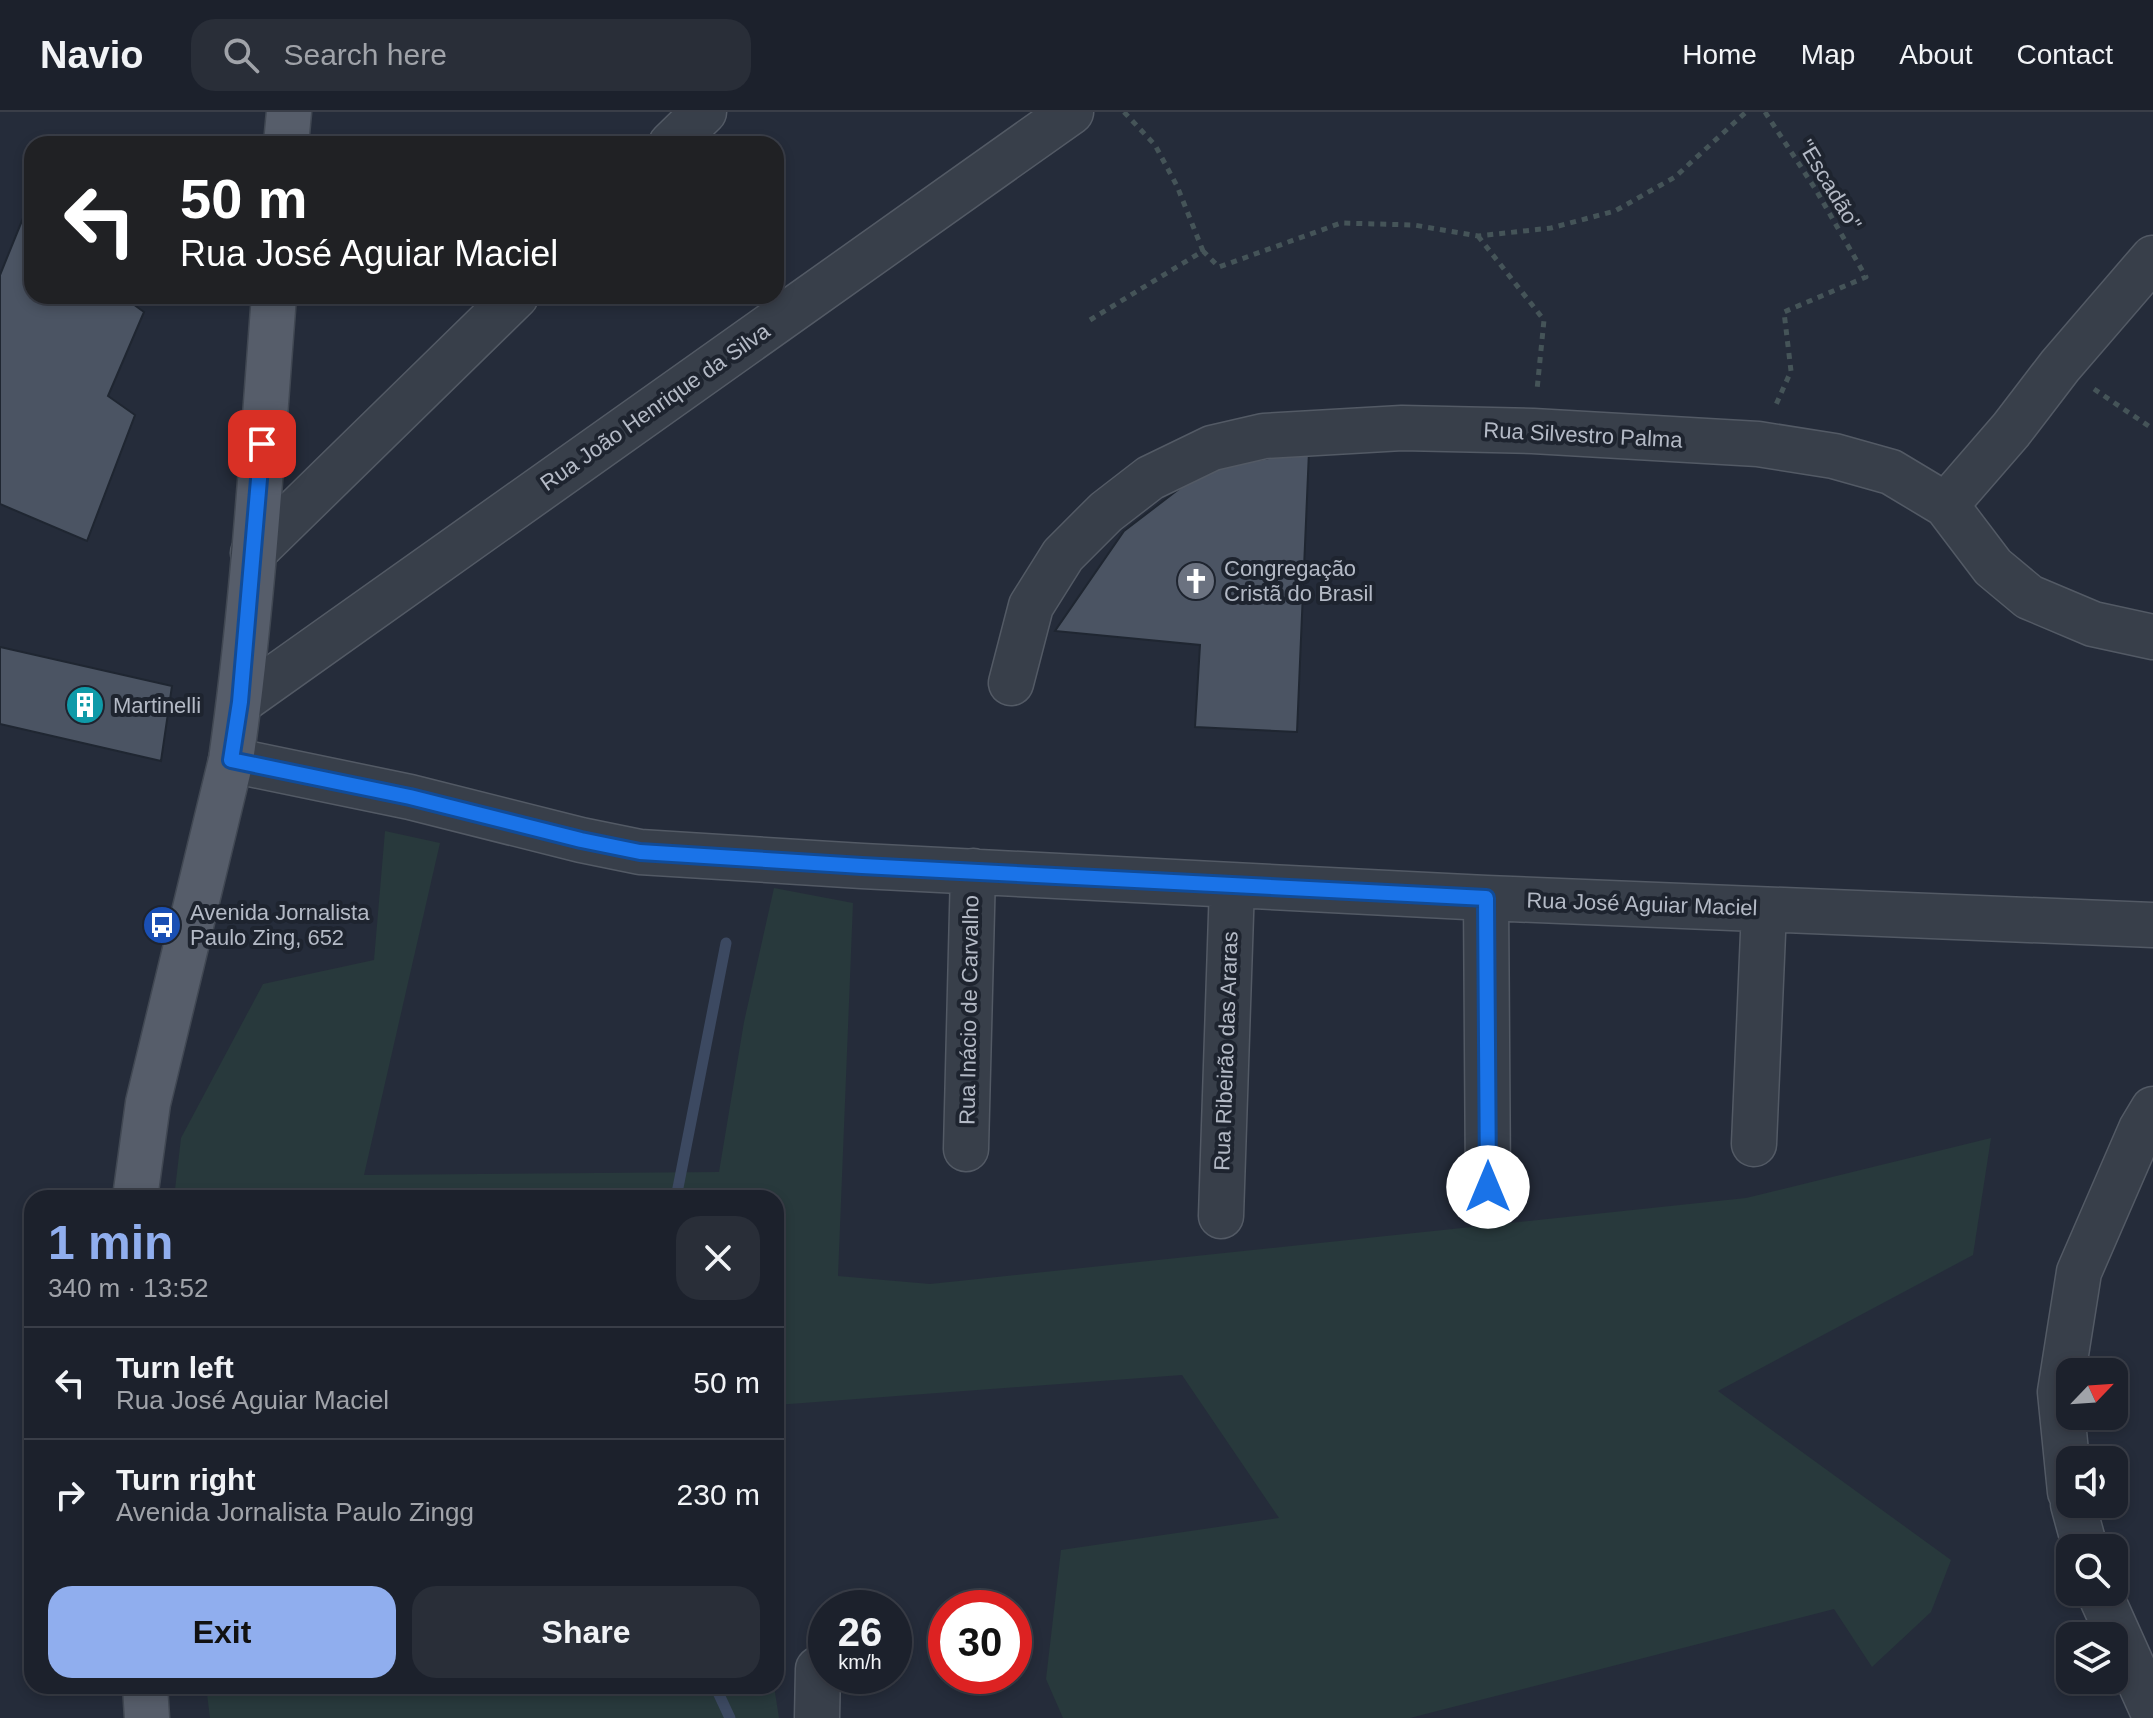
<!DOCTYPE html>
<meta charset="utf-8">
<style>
body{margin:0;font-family:Helvetica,sans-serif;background:#292e38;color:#f1f3f6;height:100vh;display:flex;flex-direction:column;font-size:30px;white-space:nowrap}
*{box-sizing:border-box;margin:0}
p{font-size:26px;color:#a0a3a9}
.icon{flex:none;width:44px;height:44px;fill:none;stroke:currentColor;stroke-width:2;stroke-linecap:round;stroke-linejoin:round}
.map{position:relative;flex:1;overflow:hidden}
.panel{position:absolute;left:24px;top:1078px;width:760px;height:504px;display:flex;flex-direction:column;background:#1c212c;border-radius:24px;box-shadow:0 4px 12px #0003,0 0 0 2px #3a3e48}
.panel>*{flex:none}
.guide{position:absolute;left:24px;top:24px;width:760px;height:168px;border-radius:24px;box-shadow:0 4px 12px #0003,0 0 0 2px #3a3e48;background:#202124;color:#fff;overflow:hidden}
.needle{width:52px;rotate:65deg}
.fabs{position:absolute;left:2056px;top:1246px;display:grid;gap:16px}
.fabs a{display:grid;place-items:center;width:72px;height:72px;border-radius:16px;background:#1c212c;box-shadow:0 4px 12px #0003,0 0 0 2px #3a3e48;font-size:40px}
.speed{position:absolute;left:808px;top:1478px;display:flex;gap:16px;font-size:40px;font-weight:700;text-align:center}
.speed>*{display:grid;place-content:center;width:104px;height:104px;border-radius:50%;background:#1c212c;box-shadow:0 4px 12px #0003,0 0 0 2px #3a3e48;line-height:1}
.speed small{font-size:20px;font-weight:400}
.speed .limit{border:12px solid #d22;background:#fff;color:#111}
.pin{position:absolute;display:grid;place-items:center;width:68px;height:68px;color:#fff;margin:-34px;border-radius:16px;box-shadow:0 4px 12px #0006}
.me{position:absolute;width:88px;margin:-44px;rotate:0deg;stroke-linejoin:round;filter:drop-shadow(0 0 6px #0008)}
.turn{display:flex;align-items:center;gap:28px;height:168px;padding:0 24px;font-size:36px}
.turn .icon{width:104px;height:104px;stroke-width:2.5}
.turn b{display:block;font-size:56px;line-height:68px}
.round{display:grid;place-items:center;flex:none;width:84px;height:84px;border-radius:24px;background:#292e38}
.headline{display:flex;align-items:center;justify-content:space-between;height:136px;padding:0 24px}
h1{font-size:48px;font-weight:700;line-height:60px;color:#90aeee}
.primary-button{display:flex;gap:16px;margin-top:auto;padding:16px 24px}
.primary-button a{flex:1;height:92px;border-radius:24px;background:#90aeee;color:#111;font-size:32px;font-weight:700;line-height:92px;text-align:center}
.primary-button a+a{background:#292e38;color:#f1f3f6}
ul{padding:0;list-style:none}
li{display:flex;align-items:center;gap:24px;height:112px;padding:0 24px;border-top:2px solid #3a3e48}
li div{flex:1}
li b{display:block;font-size:30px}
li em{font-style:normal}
header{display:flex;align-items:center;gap:48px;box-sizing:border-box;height:112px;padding:0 40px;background:#1c212c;border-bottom:2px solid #3a3e48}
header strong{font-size:38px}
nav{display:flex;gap:44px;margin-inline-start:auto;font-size:28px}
.search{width:560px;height:72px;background:#292e38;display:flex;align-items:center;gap:20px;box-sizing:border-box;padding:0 28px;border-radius:24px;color:#a0a3a9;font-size:30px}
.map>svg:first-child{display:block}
</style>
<header>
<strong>Navio</strong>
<div class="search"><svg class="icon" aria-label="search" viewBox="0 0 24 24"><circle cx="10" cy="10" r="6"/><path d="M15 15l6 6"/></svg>Search here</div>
<nav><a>Home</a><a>Map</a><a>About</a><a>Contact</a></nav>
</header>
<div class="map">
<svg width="2153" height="1606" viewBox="0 0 2153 1606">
<rect width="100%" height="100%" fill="#252c3a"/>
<path fill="#28393c" d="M385,719L440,731L364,1063L719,1060L744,910L774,776L853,791L838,1164L930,1172L1746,1086L1991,1026L1973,1143L1718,1279L1951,1448L1931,1500L1872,1555L1834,1497L1410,1606H1063L1046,1567L1061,1438L1279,1406L1182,1263L776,1293V1086H174L181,1026L263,872L374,848Z
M206,1574H774L779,1606H210Z"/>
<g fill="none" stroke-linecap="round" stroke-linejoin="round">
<path stroke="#3c4961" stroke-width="11" d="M676,1086L726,831
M715,1574L730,1606"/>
</g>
<path fill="#4b5463" stroke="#1f2631" stroke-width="2" d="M56,23L80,32H53Z
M32,84V184H122L144,200L108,284L135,303L87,429L0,392V163Z
M1309,339L1297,620L1195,615L1200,533L1055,519L1124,419L1205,357Z
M0,535L172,574L161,649L0,612Z"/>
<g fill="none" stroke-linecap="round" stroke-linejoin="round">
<g stroke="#535a65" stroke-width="47">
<path id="minor" d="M671,32L704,0
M1946,393L2011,318L2060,254L2153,146
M253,441L516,184
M1011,571L1031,494L1063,443L1106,400L1150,366L1212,336L1264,324L1402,316L1533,319L1758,332L1834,344L1891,360L1946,393L1993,455L2029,485L2093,512L2153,525
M240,590L1071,0
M231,648L410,685L581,728L640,740L862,754L1486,786L2153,813
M1486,786L1488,1075
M1754,1032L1764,798
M966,1037L973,759
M1221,1104L1232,773
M2070,1380L2060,1280L2079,1160L2141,1017L2153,997
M2073,1392L2085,1436
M2099,1480L2153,1600
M817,1606L818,1557"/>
</g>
<g stroke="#414853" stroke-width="47">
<path id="major" d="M286,32L289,0
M135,1086L148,991L231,648C253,494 262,339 274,184
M145,1574L147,1606"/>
</g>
<path stroke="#455458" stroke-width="5" stroke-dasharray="6 6" stroke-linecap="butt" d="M1124,0L1155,33L1177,74L1203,139
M1765,0L1816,78L1866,165L1784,200L1791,259L1775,295
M1478,124L1544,208L1537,278
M1090,208L1203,139L1219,155L1341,111L1414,113L1478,124L1551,116L1615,99L1675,65L1746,0
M2094,277L2153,317"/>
<use href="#minor" stroke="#383f4a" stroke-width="44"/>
<use href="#major" stroke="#565d6a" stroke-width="44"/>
</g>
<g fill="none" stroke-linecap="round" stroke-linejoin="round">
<g stroke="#114b97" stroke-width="20">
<path id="route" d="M262,332L240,590L231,648L410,685L581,728L640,740L862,754L1486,786L1488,1075"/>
</g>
<use href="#route" stroke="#1a73e8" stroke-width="14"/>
</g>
<defs>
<g id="church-disc" transform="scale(2)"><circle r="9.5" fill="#6b7280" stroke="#1e242f"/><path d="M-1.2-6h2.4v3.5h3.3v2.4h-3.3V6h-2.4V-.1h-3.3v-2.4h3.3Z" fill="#fff"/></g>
<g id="building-disc" transform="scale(2)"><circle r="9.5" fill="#0f9aa8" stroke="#1e242f"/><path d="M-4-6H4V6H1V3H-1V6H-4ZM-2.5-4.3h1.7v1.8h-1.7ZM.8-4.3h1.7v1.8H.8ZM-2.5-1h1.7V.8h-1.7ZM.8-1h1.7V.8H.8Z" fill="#fff"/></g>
<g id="bus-disc" transform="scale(2)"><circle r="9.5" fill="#1a4fb4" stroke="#1e242f"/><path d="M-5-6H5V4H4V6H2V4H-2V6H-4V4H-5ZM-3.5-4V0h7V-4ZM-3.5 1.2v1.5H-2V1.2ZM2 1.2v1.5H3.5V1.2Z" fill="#fff"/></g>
</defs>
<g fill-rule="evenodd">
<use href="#church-disc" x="1196" y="469"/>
<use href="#building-disc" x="85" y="593"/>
<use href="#bus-disc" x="162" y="813"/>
</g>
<g text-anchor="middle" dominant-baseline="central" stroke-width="8" stroke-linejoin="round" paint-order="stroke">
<g font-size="22" fill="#b4bac6" stroke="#1e242f">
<text transform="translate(1830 73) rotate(59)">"Escadão"</text>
<text transform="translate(655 295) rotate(-35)">Rua João Henrique da Silva</text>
<text transform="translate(1583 323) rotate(3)">Rua Silvestro Palma</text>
<text transform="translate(1642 792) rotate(2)">Rua José Aguiar Maciel</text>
<text transform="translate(969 898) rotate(-89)">Rua Inácio de Carvalho</text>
<text transform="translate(1226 939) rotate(-88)">Rua Ribeirão das Araras</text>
</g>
<g font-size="22" fill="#b4bac6" stroke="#1e242f" text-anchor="start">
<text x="1224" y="456">Congregação<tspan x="1224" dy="25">Cristã do Brasil</tspan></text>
<text x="113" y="593">Martinelli</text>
<text x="190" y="800">Avenida Jornalista<tspan x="190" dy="25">Paulo Zing, 652</tspan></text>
</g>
</g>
</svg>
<div class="fabs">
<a><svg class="needle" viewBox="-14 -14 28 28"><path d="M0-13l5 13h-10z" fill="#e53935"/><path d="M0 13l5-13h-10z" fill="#a0a3a9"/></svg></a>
<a><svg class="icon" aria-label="sound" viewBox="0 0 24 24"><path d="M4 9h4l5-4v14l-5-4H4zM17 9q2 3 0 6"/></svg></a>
<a><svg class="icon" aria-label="search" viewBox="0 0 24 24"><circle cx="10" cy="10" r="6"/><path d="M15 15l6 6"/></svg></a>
<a><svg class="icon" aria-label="layers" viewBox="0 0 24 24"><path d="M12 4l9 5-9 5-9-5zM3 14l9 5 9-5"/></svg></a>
</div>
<div class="speed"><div>26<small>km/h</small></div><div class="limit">30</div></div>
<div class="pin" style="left:262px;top:332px;background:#d93025"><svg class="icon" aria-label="arrive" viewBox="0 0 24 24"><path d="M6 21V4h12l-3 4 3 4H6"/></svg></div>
<svg class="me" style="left:1488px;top:1075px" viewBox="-20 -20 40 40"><circle r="19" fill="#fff"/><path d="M0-13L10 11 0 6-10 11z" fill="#1a73e8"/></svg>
<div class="guide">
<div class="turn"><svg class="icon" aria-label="left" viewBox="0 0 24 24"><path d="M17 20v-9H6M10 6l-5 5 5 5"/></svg><div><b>50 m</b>Rua José Aguiar Maciel</div></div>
</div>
<section class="panel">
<div class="headline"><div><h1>1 min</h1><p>340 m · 13:52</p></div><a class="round"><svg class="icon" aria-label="close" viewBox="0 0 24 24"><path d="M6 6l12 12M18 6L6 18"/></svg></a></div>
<ul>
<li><svg class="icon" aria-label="left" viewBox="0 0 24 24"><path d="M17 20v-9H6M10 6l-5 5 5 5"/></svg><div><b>Turn left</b><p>Rua José Aguiar Maciel</p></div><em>50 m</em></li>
<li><svg class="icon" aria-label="right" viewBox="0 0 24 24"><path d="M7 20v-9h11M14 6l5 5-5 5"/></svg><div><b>Turn right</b><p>Avenida Jornalista Paulo Zingg</p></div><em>230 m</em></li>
</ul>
<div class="primary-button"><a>Exit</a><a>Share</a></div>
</section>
</div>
